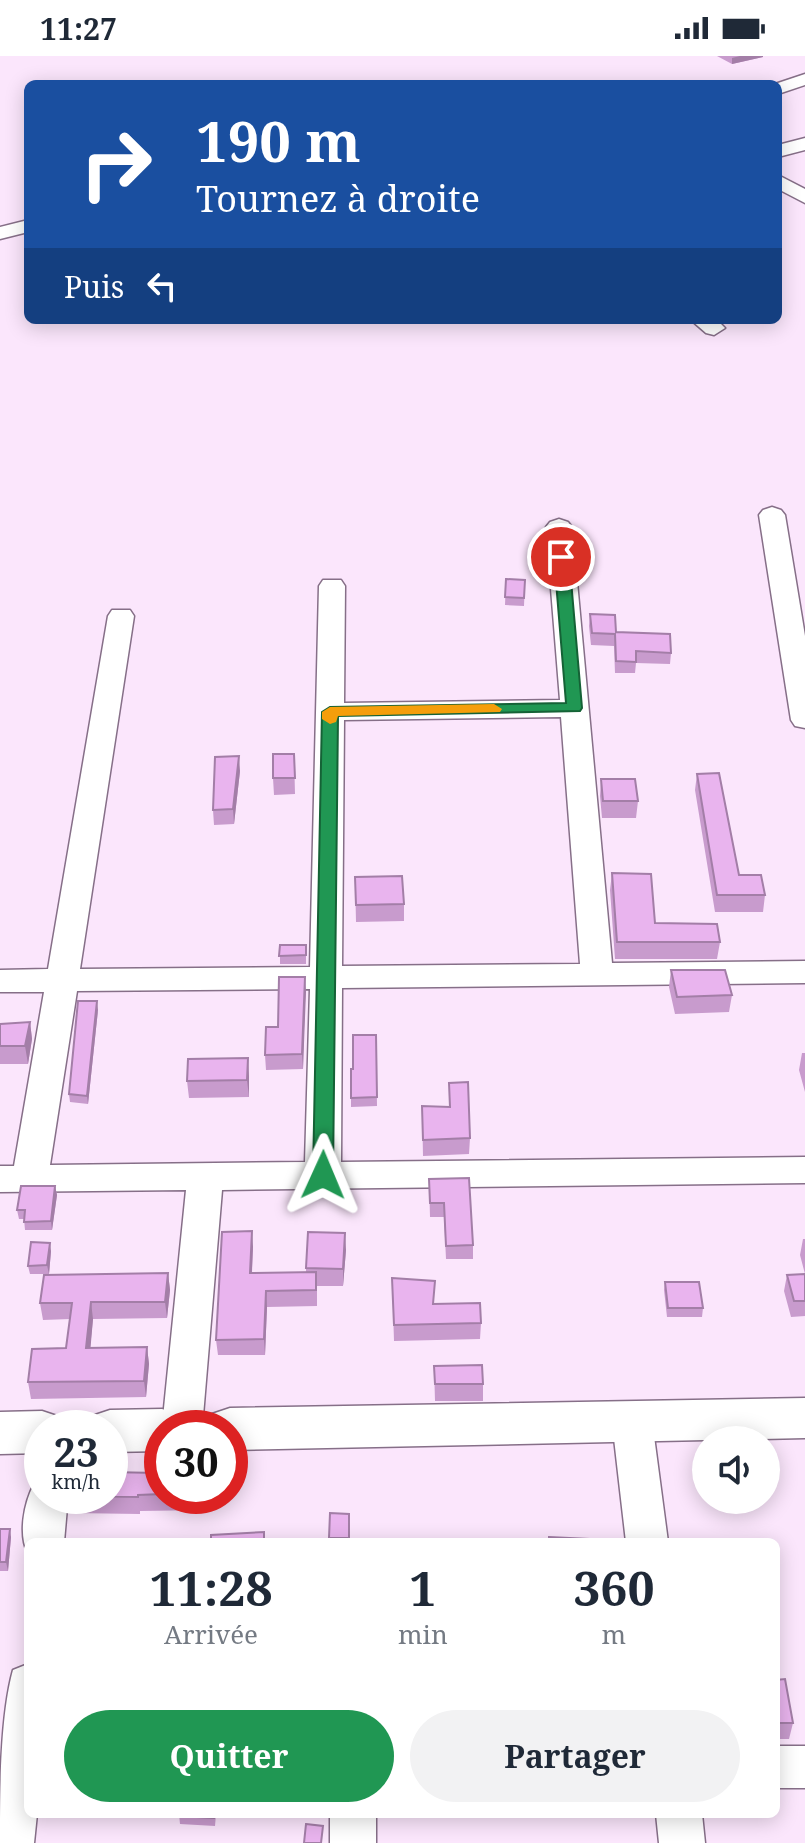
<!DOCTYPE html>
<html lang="fr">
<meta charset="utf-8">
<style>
body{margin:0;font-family:"Noto Serif",serif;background:#f2f2f3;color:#1f2937;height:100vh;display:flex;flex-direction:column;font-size:30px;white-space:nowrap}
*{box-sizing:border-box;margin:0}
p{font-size:26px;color:#747a83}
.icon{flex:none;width:44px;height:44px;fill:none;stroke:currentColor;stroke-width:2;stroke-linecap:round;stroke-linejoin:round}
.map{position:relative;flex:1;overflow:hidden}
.drawer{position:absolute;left:24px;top:1482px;width:756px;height:280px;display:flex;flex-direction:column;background:#fff;border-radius:12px;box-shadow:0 4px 20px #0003}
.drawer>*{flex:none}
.top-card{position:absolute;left:24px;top:24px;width:758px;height:244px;border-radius:12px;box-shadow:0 4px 20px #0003;background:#1a4fa0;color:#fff;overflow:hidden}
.controls{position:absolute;left:692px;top:1370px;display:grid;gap:16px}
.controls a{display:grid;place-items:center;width:88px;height:88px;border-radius:50%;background:#fff;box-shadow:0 4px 20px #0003;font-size:40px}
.speed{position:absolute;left:24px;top:1354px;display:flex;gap:16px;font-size:40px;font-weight:700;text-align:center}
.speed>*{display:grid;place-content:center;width:104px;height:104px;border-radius:50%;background:#fff;box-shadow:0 4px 20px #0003;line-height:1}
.speed small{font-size:20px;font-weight:400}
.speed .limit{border:12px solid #d22;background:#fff;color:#111}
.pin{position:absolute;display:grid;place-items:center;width:68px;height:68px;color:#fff;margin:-34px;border:4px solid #fff;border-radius:50%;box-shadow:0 2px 8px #0007}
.me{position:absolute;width:88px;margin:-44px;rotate:1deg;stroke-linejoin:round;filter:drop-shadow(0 0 6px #0008)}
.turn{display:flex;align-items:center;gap:28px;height:168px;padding:0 40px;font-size:36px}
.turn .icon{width:104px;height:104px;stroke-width:2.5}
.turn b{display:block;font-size:56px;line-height:68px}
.then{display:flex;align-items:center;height:76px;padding:0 40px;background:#0003;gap:16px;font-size:30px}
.eta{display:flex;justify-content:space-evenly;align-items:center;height:136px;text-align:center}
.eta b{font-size:48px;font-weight:700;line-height:56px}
.button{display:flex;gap:16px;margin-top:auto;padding:16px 40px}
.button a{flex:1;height:92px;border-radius:48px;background:#209753;color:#fff;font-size:32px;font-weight:700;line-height:92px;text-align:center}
.button a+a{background:#f2f2f3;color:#1f2937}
.status{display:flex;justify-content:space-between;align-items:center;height:56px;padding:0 40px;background:#fff;direction:ltr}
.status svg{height:22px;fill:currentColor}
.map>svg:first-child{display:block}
</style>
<div class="status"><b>11:27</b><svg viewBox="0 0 49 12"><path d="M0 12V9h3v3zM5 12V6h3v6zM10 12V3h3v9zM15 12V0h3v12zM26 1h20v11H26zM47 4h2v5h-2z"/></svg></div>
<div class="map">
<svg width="805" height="1787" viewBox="0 0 805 1787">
<rect width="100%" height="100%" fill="#fbe6fc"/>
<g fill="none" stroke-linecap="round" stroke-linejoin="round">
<g stroke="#866f88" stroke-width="3">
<path id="minor" d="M805,18V29L778,38V28H775Z
M805,82V94L778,101V89Z
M778,119L805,133V147L778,133Z
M28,164V176L0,183V171Z
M691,264H717L725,272L714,279L706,277Z
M772,451L781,454L785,459L805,580V672L795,670L791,664L759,459L763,454Z
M559,463L568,466L572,471L612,907L805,905V927L342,932L341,1106L805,1101V1127L222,1134L202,1372H162L186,1134L0,1136V1110H14L44,936H0V914L48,913L108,560L112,554H130L134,560L80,913L310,911L319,530L323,524H341L345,530L344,647L560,644L546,471L550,466ZM561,661L580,908L342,910L344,664ZM310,933L305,1106L50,1109L77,935Z
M632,1349L646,1353L652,1365L668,1486H626L612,1365L618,1353Z
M42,1425V1440H68L64,1486H28V1498C18,1478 24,1447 34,1428Z
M28,1608V1758H37L34,1787H0C0,1735 0,1661 13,1614Z
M776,1690H805V1732H776Z
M330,1758H376V1787H330Z
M656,1758H702L705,1787H659Z"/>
</g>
<g stroke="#866f88" stroke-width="3">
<path id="major" d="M805,1342V1382L230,1394V1372H206L212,1358L230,1352Z
M162,1353L180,1359L186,1372H162V1395L110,1396V1372H87L92,1360L110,1354Z
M42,1355L60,1361L65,1372H42V1397L0,1398V1356Z"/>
</g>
<use href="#minor" fill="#fff" fill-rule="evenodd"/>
<use href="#major" fill="#fff" fill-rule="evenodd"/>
</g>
<path fill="#c89bcd" d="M717,0H763V1L732,8Z
M506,523L525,524L524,550L505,549Z
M590,558L616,576L671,597L670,608L636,607L635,617H615L614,590L591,589L589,570Z
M294,698L295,738L274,739L273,722Z
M240,715L234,768L214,769L213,754Z
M697,718L739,819L765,839L763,856H715L695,734Z
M601,723L638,745L636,762H602L600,740Z
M612,817L655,867L720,886L717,903H615L610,834Z
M355,821L404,848V865L356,866Z
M280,889H306V908H280Z
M671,914L732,939L729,956L675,958L669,931Z
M305,921L303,1013L266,1014L265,999L278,971Z
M98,954L88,1048L70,1046L69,1038Z
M30,966L32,983L28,1008H0V968Z
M376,979L377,1050L351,1051V1013H353Z
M802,997H805V1036L799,1014Z
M248,1002L249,1041L189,1042L187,1025Z
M449,1027L470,1082L469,1098L423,1100L422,1050L449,1051Z
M429,1123L473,1189V1203H446L444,1161H430Z
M55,1130L57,1139L52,1174H25L24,1163H19L17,1154Z
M803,1183H805V1260L791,1261L784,1235L787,1219L805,1218L800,1199Z
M253,1191L252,1217L306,1216V1212L346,1194L343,1230H317V1250L267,1251L265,1299H218L216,1284Z
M51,1195L49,1218H30L28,1210Z
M168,1217L170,1234L167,1262L93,1263L90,1292L147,1291L149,1308L146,1341L31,1343L28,1326L66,1292L70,1263L43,1264L40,1247Z
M392,1222L434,1248L481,1267L480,1283L394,1285Z
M665,1226L703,1252L702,1261H667L664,1234Z
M434,1310L483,1328V1345H435Z
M162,1415V1440H209V1454L140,1455V1458L71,1457L68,1440L157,1417Z
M330,1457L349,1458V1486H330Z
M0,1473L11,1481L8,1515H0Z
M776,1624L793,1667L789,1683H776Z
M179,1758H216L215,1770L180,1768Z"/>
<path fill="#a37ea7" d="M740,0H763V1L732,8V2Z
M239,700L240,715L234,768L233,753Z
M305,921L306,936L303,1013L302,998Z
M97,945L98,954L88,1048L87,1040Z
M30,966L32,983L28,1008L25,990Z
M248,1002L249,1020V1041L247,1024Z
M55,1130L57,1139L52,1174L51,1165Z
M252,1175L253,1191L251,1233L250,1217Z
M345,1177L346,1194L343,1230V1213Z
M50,1187L51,1195L49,1218L47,1209Z
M168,1217L170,1234L167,1262L165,1246Z
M266,1235L267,1251L265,1299L264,1283Z
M91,1246L93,1263L89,1309L86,1292Z
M147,1291L149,1308L146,1341L144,1325Z
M10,1473L11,1481L8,1515L6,1506Z"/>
<path fill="#e9b4ee" stroke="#a37ea7" stroke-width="2" d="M506,523L525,524L524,542L505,541Z
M590,558L615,559L616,576L670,578L671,597L636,595V606L616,605L615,578L592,577Z
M273,698H294L295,722H273Z
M239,700L233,753L213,754L215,701Z
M719,717L739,819H761L765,839H717L697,718Z
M601,723H635L638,745H603Z
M612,817L651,818L655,867L717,868L720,886H617Z
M402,820L404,848L356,849L355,821Z
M280,889H306V899L279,900Z
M671,914H725L732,939L677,941Z
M279,921H305L302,998L265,999L266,971H278Z
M78,945H97L87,1040L69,1038Z
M30,966L25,990H0V968Z
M353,979H376L377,1041L351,1042V1013H353Z
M248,1002L247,1024L187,1025L188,1003Z
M468,1026L470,1082L423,1084L422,1050L450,1051L449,1027Z
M469,1122L473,1189L446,1190L444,1147H430L429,1123Z
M21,1130H55L51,1165L24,1166L25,1154H17Z
M252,1175L250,1217L316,1216V1234L266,1235L264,1283L216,1284L222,1176Z
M308,1176L345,1177L343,1213L306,1212Z
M31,1186L50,1187L47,1209L28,1210Z
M168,1217L165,1246H91L86,1292L147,1291L144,1325L28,1326L32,1293L66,1292L72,1247H40L44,1219Z
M805,1218V1245H794L787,1219Z
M392,1222L435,1225L433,1248L480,1247L481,1267L394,1269Z
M665,1226H699L703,1252H668Z
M482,1309L483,1328H435L434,1310Z
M157,1415H162V1438L138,1439V1441L81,1440H110V1416L157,1417Z
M330,1457L349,1458V1482H329Z
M0,1473H10L6,1506H0Z
M264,1476V1486H211V1479Z
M549,1481L589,1483V1486H549Z
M785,1623L793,1667H776V1624Z
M179,1758H215L214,1762L179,1760Z
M306,1768L323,1770L321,1787H304Z"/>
<path fill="#209753" stroke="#156236" stroke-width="2" d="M561,497L569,501L582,652L580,655L338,660L333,1119L330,1125H316L313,1119L322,656L330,651L566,647L554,501Z"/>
<path fill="#f59e0b" d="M494,648L502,653L500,656L338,660L336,666L330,668L322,663V656L330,651Z"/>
</svg>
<div class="controls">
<a><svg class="icon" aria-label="sound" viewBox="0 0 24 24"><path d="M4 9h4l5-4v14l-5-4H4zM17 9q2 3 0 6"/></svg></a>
</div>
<div class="speed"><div>23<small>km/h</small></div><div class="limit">30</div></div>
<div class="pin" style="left:561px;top:501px;background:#d93025"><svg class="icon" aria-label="arrive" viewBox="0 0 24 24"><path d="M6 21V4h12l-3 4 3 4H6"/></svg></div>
<svg class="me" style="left:323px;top:1119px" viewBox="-20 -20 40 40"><path d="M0-17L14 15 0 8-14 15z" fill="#209753" stroke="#fff" stroke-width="4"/></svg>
<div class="top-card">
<div class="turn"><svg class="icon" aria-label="right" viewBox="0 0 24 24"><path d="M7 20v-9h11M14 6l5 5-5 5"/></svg><div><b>190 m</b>Tournez à droite</div></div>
<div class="then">Puis<svg class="icon" aria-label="left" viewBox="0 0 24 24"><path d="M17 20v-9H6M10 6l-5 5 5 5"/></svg></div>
</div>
<section class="drawer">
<div class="eta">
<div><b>11:28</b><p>Arrivée</p></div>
<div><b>1</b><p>min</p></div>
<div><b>360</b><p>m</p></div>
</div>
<div class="button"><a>Quitter</a><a>Partager</a></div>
</section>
</div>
